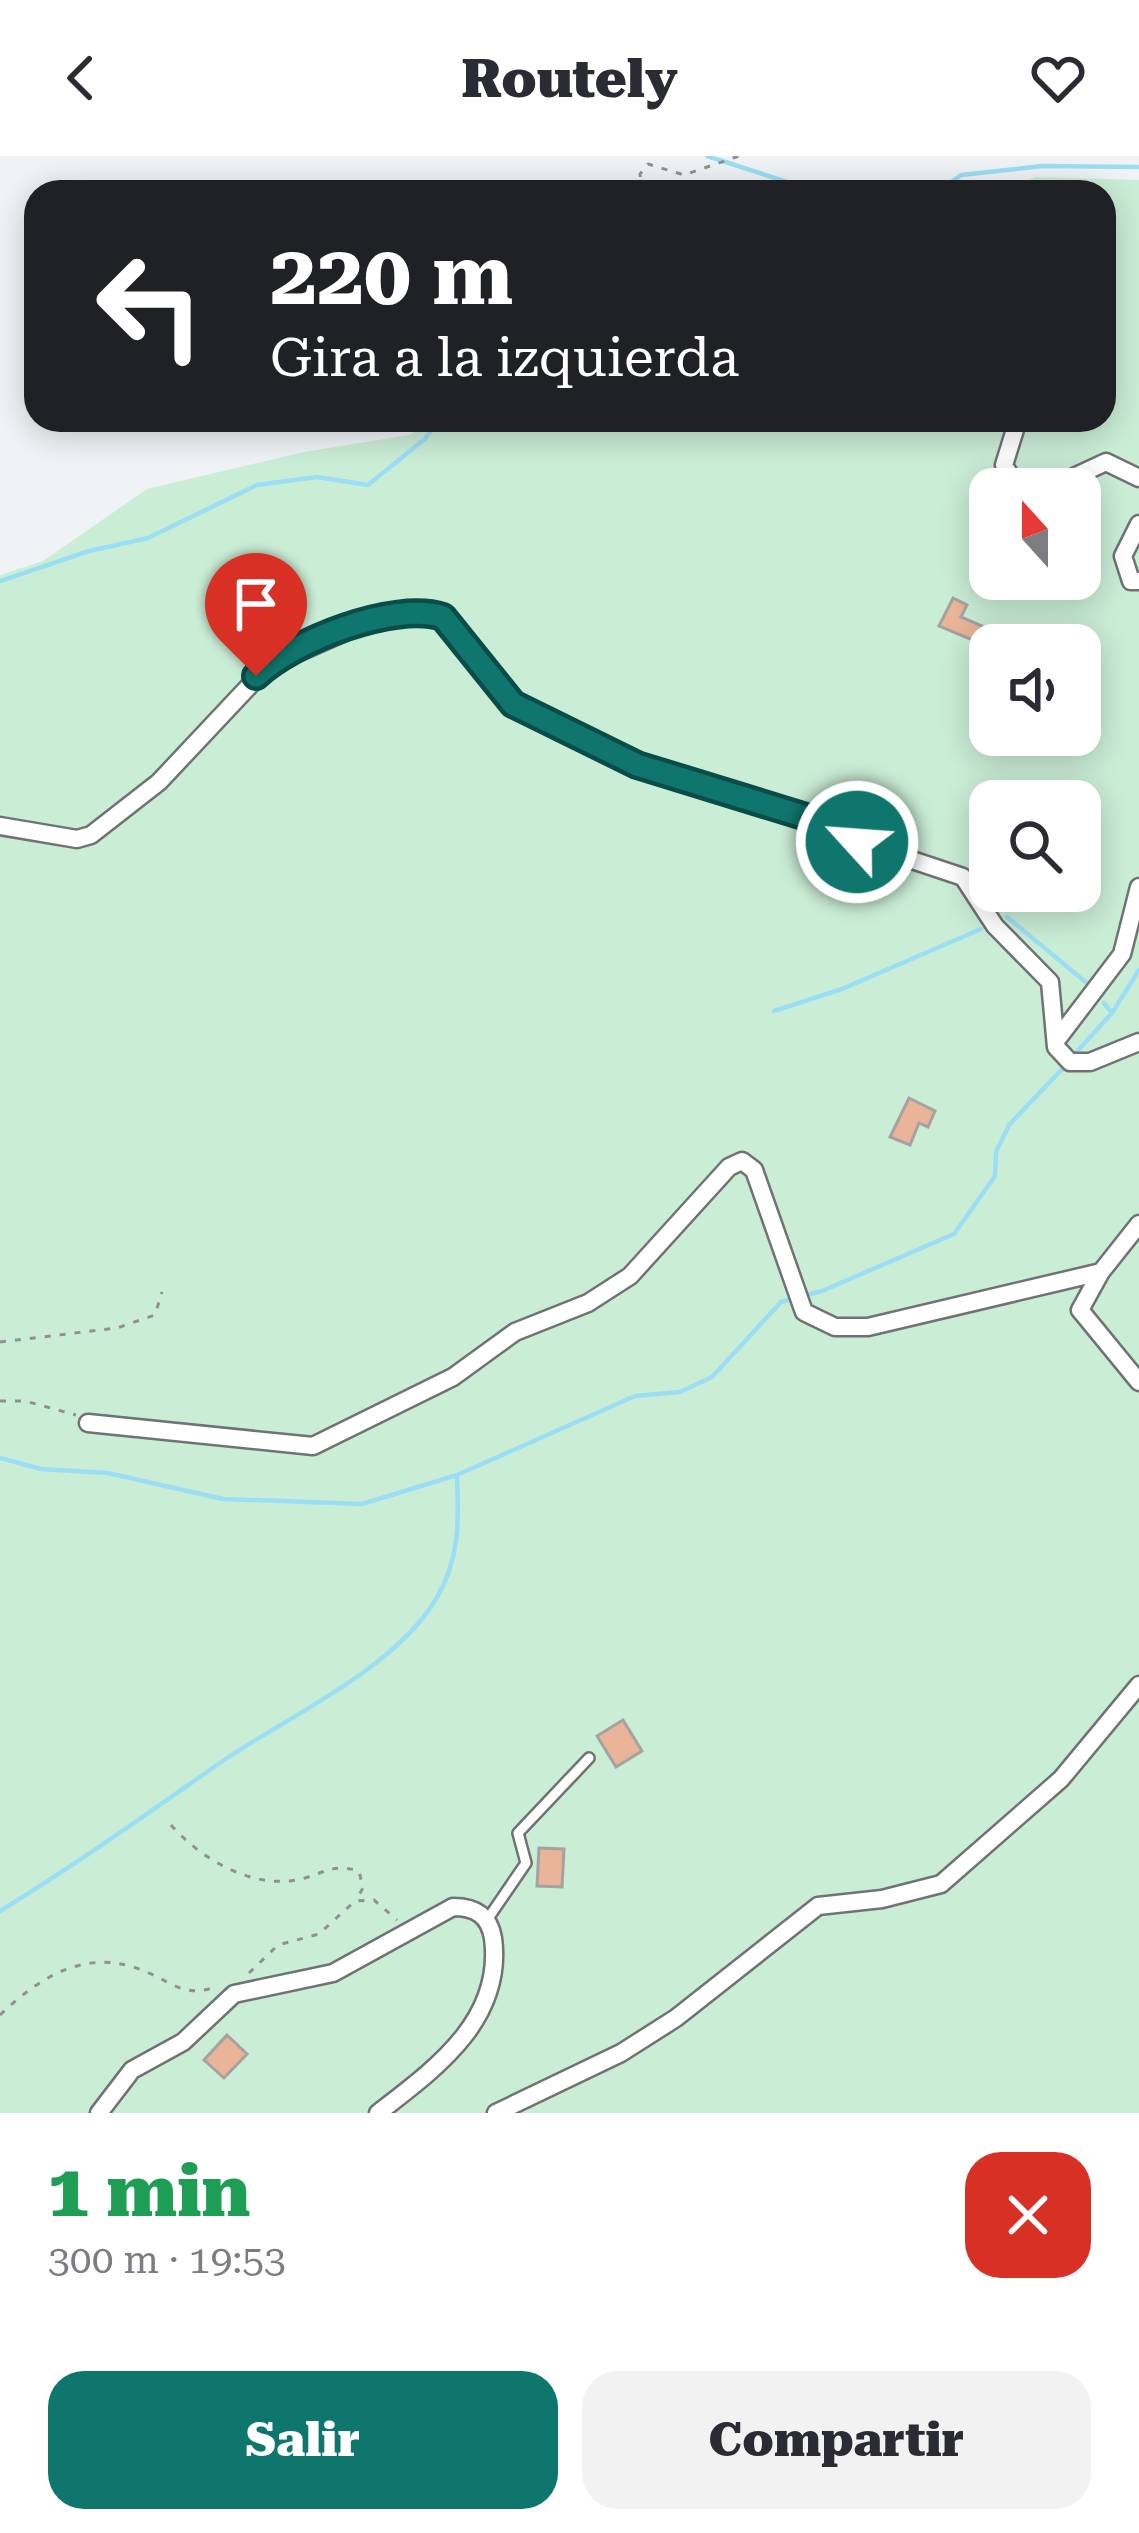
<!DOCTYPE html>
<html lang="es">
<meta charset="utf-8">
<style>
body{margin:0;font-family:"Roboto Serif",serif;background:#f2f2f3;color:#2b2b33;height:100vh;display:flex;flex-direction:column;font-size:45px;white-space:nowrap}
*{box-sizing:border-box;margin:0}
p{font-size:39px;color:#7c7c81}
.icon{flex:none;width:66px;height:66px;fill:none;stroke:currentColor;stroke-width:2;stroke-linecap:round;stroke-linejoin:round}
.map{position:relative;height:1957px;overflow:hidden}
.panel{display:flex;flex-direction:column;background:#fff;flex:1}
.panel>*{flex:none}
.hud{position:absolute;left:24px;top:24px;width:1092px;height:252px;border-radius:36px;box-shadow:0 6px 30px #0003;background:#202124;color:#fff;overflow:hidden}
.needle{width:78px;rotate:339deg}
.tools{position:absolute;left:969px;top:312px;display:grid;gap:24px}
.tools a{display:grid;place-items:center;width:132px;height:132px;border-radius:24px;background:#fff;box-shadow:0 6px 30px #0003;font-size:60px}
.pin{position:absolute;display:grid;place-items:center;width:102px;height:102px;color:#fff;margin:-123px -51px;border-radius:50% 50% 50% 0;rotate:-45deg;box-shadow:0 0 12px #0007}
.pin .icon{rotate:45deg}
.me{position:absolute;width:132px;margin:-66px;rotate:296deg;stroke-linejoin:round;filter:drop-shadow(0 0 9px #0008)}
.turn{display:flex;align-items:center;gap:42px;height:252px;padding:0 48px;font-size:54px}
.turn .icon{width:156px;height:156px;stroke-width:2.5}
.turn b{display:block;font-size:84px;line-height:102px}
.round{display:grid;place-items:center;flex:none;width:126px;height:126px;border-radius:36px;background:#f2f2f3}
.summary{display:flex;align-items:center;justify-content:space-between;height:204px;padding:0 48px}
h1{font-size:72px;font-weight:800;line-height:90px;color:#1e9e55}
.action{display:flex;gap:24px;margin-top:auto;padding:24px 48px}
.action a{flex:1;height:138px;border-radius:36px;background:#0f766e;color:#fff;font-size:48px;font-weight:800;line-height:138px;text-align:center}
.action a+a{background:#f2f2f3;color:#2b2b33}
header{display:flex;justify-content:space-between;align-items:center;height:156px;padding:0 48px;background:#fff;font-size:54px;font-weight:800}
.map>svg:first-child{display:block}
</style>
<header><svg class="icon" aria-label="back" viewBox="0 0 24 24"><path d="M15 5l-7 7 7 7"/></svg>Routely<svg class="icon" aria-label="heart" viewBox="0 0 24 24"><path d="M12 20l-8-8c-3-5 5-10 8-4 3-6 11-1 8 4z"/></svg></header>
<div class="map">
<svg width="1139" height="1957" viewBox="0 0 1139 1957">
<rect width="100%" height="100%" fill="#f0f3f5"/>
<path fill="#caedd6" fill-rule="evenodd" d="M1036,21L1139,24V1957H0V419L43,405L147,333L304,296L409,279L432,264H1104V36H997ZM990,333H1080V423H990ZM990,489H1080V579H990ZM990,645H1080V735H990Z"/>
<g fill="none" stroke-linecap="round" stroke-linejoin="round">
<path stroke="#9bdef4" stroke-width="4.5" d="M707,0L818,36
M938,36L961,19L1042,10L1139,11
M0,425L89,395L148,382L257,329L317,321L368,329L425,283L438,264
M1007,761L1088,828
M1104,847L1112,857
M774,855L842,833L981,773
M1072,901L1112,857L1139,814
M0,1302L41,1313L108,1317L223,1343L308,1346L362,1348L457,1319L635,1240L680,1236L712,1221L781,1146L822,1135L954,1078L995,1020L996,996L1009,969L1065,910
M0,1755C79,1707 152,1654 227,1602C292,1559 396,1511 436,1443C460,1403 459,1365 457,1320"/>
</g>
<path fill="#e9b497" stroke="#a5a2a1" stroke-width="3" d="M953,442L967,449L961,461L982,470L975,485L939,470Z
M909,942L935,955L928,971L919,967L910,989L890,981Z
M623,1564L642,1595L616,1611L597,1580Z
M539,1692L564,1693L562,1731L537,1730Z
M227,1879L247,1898L224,1922L204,1904Z"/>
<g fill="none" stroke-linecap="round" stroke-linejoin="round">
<g stroke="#707274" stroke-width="14">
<path id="service" d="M487,1764L526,1707L518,1677L589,1602"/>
</g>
<g stroke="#707274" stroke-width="21">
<path id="minor" d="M1018,264L1004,309L1018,333
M1048,333L1106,306L1139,322
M1139,368L1123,400L1131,425H1139
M0,670L77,683L91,679L159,626L268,510L384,459L407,454L443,461L513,548L561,573L637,609L816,664L858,686L963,721L995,770L1050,826L1056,891L1070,906H1090L1139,886
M1056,885L1122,798L1139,731
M1139,1068L1101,1116L1080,1154L1139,1226
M88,1267L313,1290L453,1221L515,1176L588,1147L630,1120L729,1011L742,1005L754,1014L804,1156L835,1171H868L1101,1116
M99,1957L132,1914L183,1886L234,1838L333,1817L453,1751C475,1751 489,1759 493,1782C504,1864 435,1913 378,1957
M496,1957L621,1897L676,1862L818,1750L882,1743L941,1728L1061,1623L1139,1529"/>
</g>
<path stroke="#8f9193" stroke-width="3" stroke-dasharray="6 9" stroke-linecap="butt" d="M641,36L640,18L648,8L684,19L739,0
M0,1186L117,1172L155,1159L162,1136
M0,1245H25L76,1259
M171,1669C202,1704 256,1736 305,1722C327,1715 336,1708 359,1715L363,1732L356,1744
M249,1817L278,1789L319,1778L355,1745L374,1744L397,1764
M0,1859C43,1818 90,1790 149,1817C175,1829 188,1842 218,1830"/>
<use href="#service" stroke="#fff" stroke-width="9"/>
<use href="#minor" stroke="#fff" stroke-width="16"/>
</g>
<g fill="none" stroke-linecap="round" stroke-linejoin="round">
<g stroke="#0a4d48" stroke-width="30">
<path id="route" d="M256,520C293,485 394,445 443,461L513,548L637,609L816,664L857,686"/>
</g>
<use href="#route" stroke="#0f766e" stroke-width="21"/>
</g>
</svg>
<div class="tools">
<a><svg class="needle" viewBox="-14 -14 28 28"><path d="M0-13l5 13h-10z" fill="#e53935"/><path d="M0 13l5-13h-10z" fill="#7c7c81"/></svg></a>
<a><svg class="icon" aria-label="sound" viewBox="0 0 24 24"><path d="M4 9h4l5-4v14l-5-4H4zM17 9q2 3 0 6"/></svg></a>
<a><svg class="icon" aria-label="search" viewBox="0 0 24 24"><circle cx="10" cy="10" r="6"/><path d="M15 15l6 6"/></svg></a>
</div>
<div class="pin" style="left:256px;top:520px;background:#d93025"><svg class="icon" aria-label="arrive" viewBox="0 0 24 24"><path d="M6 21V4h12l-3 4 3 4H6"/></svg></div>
<svg class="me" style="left:857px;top:686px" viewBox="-20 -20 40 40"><circle r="17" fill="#0f766e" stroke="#fff" stroke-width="3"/><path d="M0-11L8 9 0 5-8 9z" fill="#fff"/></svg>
<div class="hud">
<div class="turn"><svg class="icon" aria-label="left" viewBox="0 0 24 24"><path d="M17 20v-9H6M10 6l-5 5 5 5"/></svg><div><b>220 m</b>Gira a la izquierda</div></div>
</div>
</div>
<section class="panel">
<div class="summary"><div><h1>1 min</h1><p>300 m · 19:53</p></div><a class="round" style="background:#d93025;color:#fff"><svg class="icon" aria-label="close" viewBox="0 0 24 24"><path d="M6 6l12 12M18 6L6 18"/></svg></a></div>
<div class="action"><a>Salir</a><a>Compartir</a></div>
</section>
